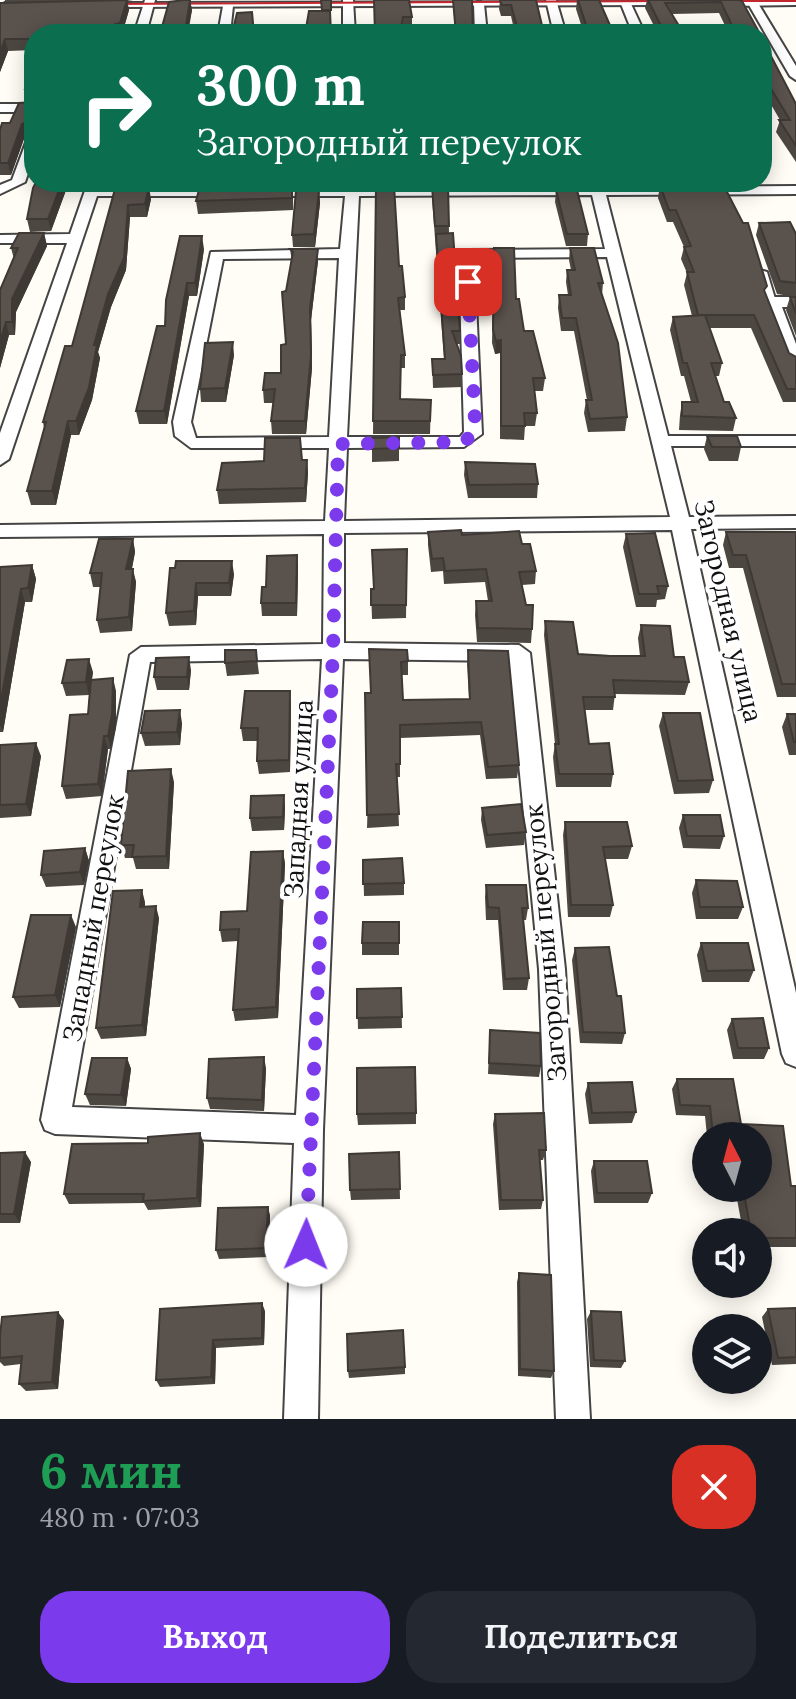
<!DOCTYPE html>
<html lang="ru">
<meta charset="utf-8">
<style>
body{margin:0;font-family:Lora,serif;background:#242831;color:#f1f3f6;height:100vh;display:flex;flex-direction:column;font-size:30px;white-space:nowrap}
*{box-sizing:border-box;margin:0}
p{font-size:26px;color:#9ea1a6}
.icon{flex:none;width:44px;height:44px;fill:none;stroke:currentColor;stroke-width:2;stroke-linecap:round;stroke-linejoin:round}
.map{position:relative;height:1419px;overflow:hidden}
.sheet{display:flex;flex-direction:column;background:#171b24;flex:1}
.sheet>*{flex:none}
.banner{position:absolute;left:24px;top:24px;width:748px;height:168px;border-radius:32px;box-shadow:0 4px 20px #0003;background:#0b6e4f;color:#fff;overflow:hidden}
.needle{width:52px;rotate:354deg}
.controls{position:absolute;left:692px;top:1122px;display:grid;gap:16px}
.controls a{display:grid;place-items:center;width:80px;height:80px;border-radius:50%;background:#171b24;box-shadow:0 4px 20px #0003;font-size:40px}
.pin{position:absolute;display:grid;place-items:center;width:68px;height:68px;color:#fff;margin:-34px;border-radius:16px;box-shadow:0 4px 12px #0006}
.me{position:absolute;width:88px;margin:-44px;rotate:1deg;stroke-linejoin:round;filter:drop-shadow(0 0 6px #0008)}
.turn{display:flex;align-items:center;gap:28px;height:168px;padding:0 40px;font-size:36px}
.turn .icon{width:104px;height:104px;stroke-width:2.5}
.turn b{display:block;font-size:56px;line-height:68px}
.round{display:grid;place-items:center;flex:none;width:84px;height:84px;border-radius:32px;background:#242831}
.overview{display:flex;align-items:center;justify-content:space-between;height:136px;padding:0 40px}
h1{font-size:48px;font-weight:700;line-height:60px;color:#1e9e55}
.primary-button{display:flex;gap:16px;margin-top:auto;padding:16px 40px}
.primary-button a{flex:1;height:92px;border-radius:32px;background:#7c3aed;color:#fff;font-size:32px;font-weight:700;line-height:92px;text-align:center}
.primary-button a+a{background:#242831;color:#f1f3f6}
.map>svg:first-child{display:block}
</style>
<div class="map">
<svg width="796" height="1419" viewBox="0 0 796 1419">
<rect width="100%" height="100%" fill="#fffdf5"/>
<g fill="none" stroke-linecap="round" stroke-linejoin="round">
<g stroke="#444" stroke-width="4">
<path id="service" d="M796,1V5L729,6L726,4L729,2Z
M659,2L661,5L117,7L114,5L117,3Z
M760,270L767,272L776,302L775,304L768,302L759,272Z"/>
</g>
<g stroke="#444" stroke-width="4">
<path id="minor" d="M0,0H6L0,4Z
M145,0H155L146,34H134Z
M343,0H353L355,34H343Z
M546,0H556L566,34H554Z
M746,0H756L796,66V80L790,76Z
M479,1L484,4L487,34H475L474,4Z
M626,1L631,4L645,34H633L621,4Z
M228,3L233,6L230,34H218L223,6Z
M0,104H34V112H0Z
M34,133V156L25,182L0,194V185L12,180L28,137Z
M88,182H102L100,188H227L234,192L227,196H97L9,459L0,465V433L67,243H0V235L70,234Z
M346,182H360L359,187H590L589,182H603L604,187L796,186V194L606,195L668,436H796V446H671L689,517L796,516V528L691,529L796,993V1067L786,1063L782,1054L672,530L344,533V643L519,645L530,653L565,969L590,1419H556L539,969L509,661L343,659L323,1130L318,1419H284L294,1143L55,1134L45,1130L41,1120L130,655L141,647L323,644L324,534L0,537V525L325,521L329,448H191L175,436L173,422L211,252L340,249L345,196H265L258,192L265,188H346ZM592,195L605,249L466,250L459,254L464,432L460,437H347L359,196ZM607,257L670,517L344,521L347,448L464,447L482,434L474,258ZM339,258L329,437L196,438L191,422L223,259ZM322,659L296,1115L72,1107L150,662Z
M772,297H796V307H782L796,344V370L788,365L764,302Z"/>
</g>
<use href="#service" fill="#fff" fill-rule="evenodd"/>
<use href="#minor" fill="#fff" fill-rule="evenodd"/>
<path stroke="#c4262e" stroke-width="2" d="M720,1H796
M104,4L668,1"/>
</g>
<path fill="#4d4742" d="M5,0H133L127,1L129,10L122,34H34V50L8,51L0,72V3H5Z
M190,0L192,10L188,34H160Z
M409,0L412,17V28H403L402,34H375Z
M453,0L473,34H455Z
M500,0H536L544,34H515L511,16H501L499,9Z
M577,0H599L612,30L627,34H584L576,9Z
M647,0H739L760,34H729L719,13L672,14L684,34H658L645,8Z
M762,39L796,104V162L776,132L780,120L762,89Z
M34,81V167L31,155L33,133L25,136L11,175H0V130L10,123L34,102L28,101L25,89Z
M36,182H69L51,231L30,232L27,219Z
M123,182H155L154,185H124Z
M204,182H294V184L205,185Z
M375,182H393V184H375Z
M431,182H447V184H431Z
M660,185L706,190L765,293L789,353L796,357V402H783L751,328H710L722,363L719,376H715L724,402L736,418L733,431L679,430L680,415L682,402H691L684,376H681L670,330L673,317L692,316L684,285L687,273L681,259L684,247L673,222H667L658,198Z
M376,186L399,266L405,297V310H400L405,355V368H401L400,399L431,400L430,434H373Z
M432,186H448L449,233L460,331V344H457L462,374V387L433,388L432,359H444L432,198Z
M115,189L151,199L147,217H130L126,270L111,307L98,352L100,358L92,400L79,435H71L56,505H31L27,491L44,428L43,422L72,346Z
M556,190L588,234L587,246H566L555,202Z
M319,191L320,203L315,247H293L292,235Z
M293,198V210L198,214L196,201Z
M759,223L796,234V297L777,294L756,235Z
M44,233L47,246L16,312L15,335H9L0,368V290L14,259L11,248Z
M494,248L516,299L524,331L545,378L543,391H534L537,413L535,426H525L524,440L500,439V353L495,354L492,343Z
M570,248L603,283L602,295L627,417L625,431L588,432L584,413L586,400H587L574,331H561L558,308L559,295H568L566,282L567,270H571L569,260Z
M204,249L197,296H189L167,424H139L136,411L165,326Z
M290,249H318V261L311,320L312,368L306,434H272L271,421L273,403H264L263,390L281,373L286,344V291L292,262Z
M790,297H796V336L786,310Z
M234,355L226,402H201L200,389Z
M707,436L741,447L738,461H709L704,449Z
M399,437V461L372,462V438Z
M302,460H307L308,473L306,502L219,504L217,490Z
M465,462L538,484L537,498H468L464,475Z
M428,532L462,535L522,544L536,571L535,584L522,585L532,629L531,643L477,642L475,615L476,601H488L485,582L444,584L443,571L431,572L428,545Z
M726,532H796V697H777L743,568H729L723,545Z
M626,534L668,586L665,599L657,600L656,607H636L623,547Z
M133,539L135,552L132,569L136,582L132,631L100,633L97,620L100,587H93L90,573Z
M407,549L406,618L372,619L371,589H374Z
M297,555L298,568L297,616H262L261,603L266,587Z
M32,565L36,579L32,602H25L3,732H0V567Z
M170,568L234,574L231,596H198L196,625L169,626L166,613Z
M545,621L578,654L640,656L638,638L641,625L674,657L689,682L685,695L615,694L613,710H585L589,744L613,774L611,787H556L553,757L555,744L544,635Z
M369,649L408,661V675H402L403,700L469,699L467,664L468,650L519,765L517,778L486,779L480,735L400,738V777H397L399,826L367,828L371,693Z
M256,650L259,674L227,676L225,663Z
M191,670L189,690H157L154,677Z
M93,672L92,680L116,691V727L111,749H108L102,796L66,799L62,786L88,714L89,695L66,696L62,683Z
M291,704L290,772L259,774L257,761L258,741H243L241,728Z
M663,713L713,780L709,793L674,794L659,726Z
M787,714H796V755H789L782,727Z
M182,723L180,745L145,746L141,733Z
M0,745L41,756L31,816L0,818Z
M174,782L169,869H136L133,858H125L121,845Z
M284,795L285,808L284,830L252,831L250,818Z
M482,808L526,832L524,845L486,848L481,820Z
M683,815L724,836L720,849L683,848L679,828Z
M565,822L632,846L628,859H605L613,905L610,917H568L563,835Z
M85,848L89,861L84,885L46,887L41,875Z
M283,851L285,864L278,1018L235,1021L233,1010L238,941L222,942L220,930L247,911Z
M363,860L404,883V895L364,896Z
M696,880L743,907L738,919H696L692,893Z
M486,885L528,908L526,920H523L529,978L527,990H503L498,920H486L485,897Z
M145,902V906L159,918L146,1036L101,1039L96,1028Z
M399,922V955H362V943Z
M76,927L60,1007L19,1008L13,997Z
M701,943L754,970L749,982H702L697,955Z
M575,948L617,996L625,1033L622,1044L580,1043L572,960Z
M401,988L402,1028L358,1029L357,989Z
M732,1019L769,1048L764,1059H733L727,1030Z
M490,1030L541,1066L539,1077L488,1074Z
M127,1058L131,1069L126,1106L90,1105L85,1094Z
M266,1068L264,1111L210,1109L207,1098Z
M677,1079H733L741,1124L783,1126L791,1186H796V1247H758V1232H743L735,1188H758V1136H707L705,1116L676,1115L672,1089Z
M588,1083L636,1112L632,1123L589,1124L585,1094Z
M416,1113V1124L358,1125L357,1114Z
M495,1114L546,1150L543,1160H540L543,1200L541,1209L499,1210L493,1124Z
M204,1144L201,1207L148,1210L144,1203L69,1204L64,1194Z
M399,1152L400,1199L351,1200L350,1190Z
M0,1153L31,1162L20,1223H0Z
M594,1161L652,1193L648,1203H594L591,1171Z
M268,1207L270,1216L269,1257L219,1259L216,1250Z
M519,1273L554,1371L551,1378L518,1376L517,1282Z
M796,1308V1364L772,1365L762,1317L768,1309Z
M160,1309L265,1311L264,1345L216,1348L215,1384L160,1387L156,1380Z
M591,1311L625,1361L621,1368L590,1367L587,1319Z
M64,1320L58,1389L26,1391L19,1384L21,1364L4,1366L0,1362V1336Z
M405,1367V1374L349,1378L348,1371Z"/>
<path fill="#3f3936" d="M127,0L129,10L122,34L120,23Z
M190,0L192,10L187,34L186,26Z
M5,39L8,51L0,72V53Z
M34,119V132L25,136L11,175L8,163L22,124Z
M62,182H69L51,231L48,219Z
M149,187L151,199L147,217L145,204Z
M319,191L320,203L315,247L314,234Z
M128,205L130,217L126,270L111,307L98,352L100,358L92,400L79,435L76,421Z
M44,233L47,246L16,312L15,335L12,322V299Z
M202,236L204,249L197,296L195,283Z
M318,249V261L311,320L312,368L306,434L305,421L310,308Z
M187,283L189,296L167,424L164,411Z
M6,322L9,335L0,368V342Z
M501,340L500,353L495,354L496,341Z
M233,342L234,355L226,402L225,388Z
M68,421L71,435L56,505L52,491Z
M307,460L308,473L306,502L305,488Z
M133,539L135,552L129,582L126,569Z
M297,555L298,568L297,616L296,603Z
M232,561L234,574L231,596L229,583Z
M32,565L36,579L32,602L28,588Z
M133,569L136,582L132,631L129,617Z
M196,583L198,596L196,625L194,611Z
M21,589L25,602L3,732L0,725V706Z
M189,657L191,670L189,690L187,677Z
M89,659L93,672L89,695L86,682Z
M113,678L116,691V727L111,749L108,736Z
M290,691L291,704L290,772L289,760Z
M180,710L182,723L180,745L177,732Z
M104,736L108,749L102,796L98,784Z
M36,743L41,756L31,816L26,804Z
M171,769L174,782L169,869L166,856Z
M284,795L285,808L284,830L283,817Z
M85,848L89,861L84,885L80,872Z
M283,851L285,864L278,1018L276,1007Z
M142,890L145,902L144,919L140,907Z
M156,906L159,918L146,1036L142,1025Z
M71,915L76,927L60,1007L55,995Z
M264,1057L266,1068L264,1111L262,1100Z
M127,1058L131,1069L126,1106L121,1095Z
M200,1133L204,1144L201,1207L197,1198Z
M25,1152L31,1162L20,1223L14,1214Z
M268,1207L270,1216L269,1257L266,1248Z
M262,1303L265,1311L264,1345L262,1338Z
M58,1312L64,1320L58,1389L52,1382Z
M213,1340L216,1348L215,1384L211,1377Z"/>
<path fill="#5a524d" stroke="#3f3936" stroke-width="2" d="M127,0L120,23L115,24L112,34H34V39H5L0,53V3Z
M184,0H190L186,26H182L183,34H160L169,2Z
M321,0H331V10H322Z
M374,0H409L412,17H403L400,34H375Z
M453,0H472L473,34H456Z
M500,0H536L544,34H519L511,5H502Z
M578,0H599L612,30H625L627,34H589Z
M648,0H739L742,1L760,34H736L721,2L665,3L684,34H665Z
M309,11H330L331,34H305Z
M252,12L254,34H232L237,13Z
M762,39L796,104V146L779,120H790L762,74Z
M29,81H34V155H31L34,119L22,124L8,163H0V130L2,123H10L19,103L34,102V90L25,89Z
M36,182H62L48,219H27L33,188Z
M660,185H704L706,190H726L743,223H748L767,286L764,290L789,353L796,357V389H787L754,315H698L687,272H694L684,247L691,246L676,210H669Z
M200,186H292V198L196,201Z
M376,186H394L399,266H402L405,297L398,298L405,355H401L400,399L431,400L430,421H373Z
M432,186H448L449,226H435Z
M149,187L145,204L128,205L124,258L108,294L94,345H97L89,387L76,421H68L52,491H27L46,422H43L65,346H72L115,189Z
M556,190H577L588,234H567Z
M296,191H319L314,234L292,235Z
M790,222L796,234V283L780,281L759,223Z
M19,233H44L12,299V322H6L0,342V290L18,248H11Z
M453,233L460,331H452L461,356L462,374L433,375L432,359H445L436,234Z
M180,236H202L195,283H187L164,411H136L157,326H165L166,300Z
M494,248H514L516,299H519L524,331H533L545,378H533L537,413H524L525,426H501V340L496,341L493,330Z
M570,248H594L603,283H598L618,343L627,417L590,419L586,400H592L576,318H562L559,295H571L567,270H575Z
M290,249H318L310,308L311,355L305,421H271L275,389L263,390L265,373H281V345L286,344L282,292L286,291L293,252Z
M790,297H796V314Z
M705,315L722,363H711L724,402H729L736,418L682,416V402H698L687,363H683L673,317Z
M233,342L225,388L200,389L205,343Z
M707,436H737L741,447H712Z
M399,437V448L372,449V438Z
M265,438H300L302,460H307L305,488L217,490L222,463L264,461Z
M465,462L535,464L538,484L469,485Z
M461,530L462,535L519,531L522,544H530L536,571L519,572L526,605H533L532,629L478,628L476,601H492L486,569L445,571L443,558L432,559L428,532Z
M726,532H796V684H782L746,555H733Z
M655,533L668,586H657L659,594H639L626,534Z
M99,539H133L126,569H133L129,617L97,620L102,573H90Z
M407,549L406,605H371V589H374L372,550Z
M297,555L296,603H261L262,587H266L267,556Z
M176,561H232L229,583H196L194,611L166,613L170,568H175Z
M32,565L28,588L21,589L0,706V567Z
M545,621L573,622L578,654L610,656H645L641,625L670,626L674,657H684L689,682L613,680L615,697H583L589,744L609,743L613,774H559L555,744H559Z
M369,649L407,650L408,661L401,662L403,700L470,699L468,650L508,651L519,765L488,767L481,722L400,725V764H396L399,814L367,815L365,693H371Z
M225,650H256L257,661L225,663Z
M189,657L187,677H154L156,658Z
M89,659L86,682L62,683L67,660Z
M113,678L112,714L108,736H104L98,784L62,786L70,715L88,714L91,680Z
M245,691H290L289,760L257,761L258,728H241Z
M180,710L177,732L141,733L145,711Z
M663,713H700L713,780L678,781Z
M787,714H796V742H794Z
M36,743L26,804L0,805V745Z
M171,769L166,856L132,857L134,845H121L128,771Z
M284,795L283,817L250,818L251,796Z
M521,804L526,832L487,835L482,808Z
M683,815H720L724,836H687Z
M565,822H627L632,846L603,847L613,905H571Z
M85,848L80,872L41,875L44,851Z
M283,851L276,1007L233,1010L239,929L220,930L221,912L247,911L251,852Z
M402,858L404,883L363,884V860Z
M696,880L737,881L743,907H700Z
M486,885H526L528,908H522L529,978L505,979L499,908L488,907Z
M142,890L140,907L156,906L142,1025L96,1028L113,891Z
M31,915H71L55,995L13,997Z
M363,922H399V943H362Z
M701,943H748L754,970L707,971Z
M609,947L617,996H621L625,1033L583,1032L575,948Z
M401,988L402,1017L357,1018V989Z
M763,1018L769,1048H738L732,1019Z
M490,1030L540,1033L541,1066L489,1063Z
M264,1057L262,1100L207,1098L209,1059Z
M92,1058H127L121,1095L85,1094Z
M415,1067L416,1113L357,1114V1068Z
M677,1079H733L741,1124L783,1126L791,1186H796V1238H758V1232H751L743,1188H758V1136H713L710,1106L680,1105Z
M632,1082L636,1112L592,1113L588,1083Z
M544,1113L546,1150H539L543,1200H501L495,1114Z
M200,1133L197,1198L143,1201L144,1194H64L72,1144L148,1143V1137Z
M25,1152L14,1214H0V1153Z
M399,1152L400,1189L350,1190L349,1154Z
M594,1161H647L652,1193H597Z
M268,1207L266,1248L216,1250L218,1208Z
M519,1273L551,1275L554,1371L520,1369Z
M262,1303V1338L213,1340L211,1377L156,1380L160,1309Z
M796,1308V1357L778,1358L768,1309Z
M591,1311L621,1312L625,1361L594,1360Z
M58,1312L52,1382L19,1384L22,1356L0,1358V1336L2,1317Z
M403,1330L405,1367L348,1371L347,1334Z"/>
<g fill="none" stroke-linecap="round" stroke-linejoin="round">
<path stroke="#7c3aed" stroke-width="14" stroke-dasharray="0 25.2" d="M306,1245L333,651L338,444L464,442L473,434L475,421L468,282"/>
</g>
<g text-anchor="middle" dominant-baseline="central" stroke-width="8" stroke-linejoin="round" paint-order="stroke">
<g font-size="26" fill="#111" stroke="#fff">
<text transform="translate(729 611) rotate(77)">Загородная улица</text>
<text transform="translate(298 799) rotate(-87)">Западная улица</text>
<text transform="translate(93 918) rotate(-80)">Западный переулок</text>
<text transform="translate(545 943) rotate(-95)">Загородный переулок</text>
</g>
</g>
</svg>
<div class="controls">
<a><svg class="needle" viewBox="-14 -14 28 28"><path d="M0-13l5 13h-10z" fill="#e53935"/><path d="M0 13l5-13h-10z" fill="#9ea1a6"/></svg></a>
<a><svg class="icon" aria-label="sound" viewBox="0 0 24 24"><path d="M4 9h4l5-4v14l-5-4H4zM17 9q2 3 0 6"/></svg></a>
<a><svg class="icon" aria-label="layers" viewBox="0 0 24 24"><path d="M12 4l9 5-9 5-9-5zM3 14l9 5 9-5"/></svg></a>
</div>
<div class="pin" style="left:468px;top:282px;background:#d93025"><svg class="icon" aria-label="arrive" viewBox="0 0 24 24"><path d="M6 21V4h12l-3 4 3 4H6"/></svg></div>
<svg class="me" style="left:306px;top:1245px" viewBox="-20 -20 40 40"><circle r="19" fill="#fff"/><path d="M0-13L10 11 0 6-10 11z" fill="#7c3aed"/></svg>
<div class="banner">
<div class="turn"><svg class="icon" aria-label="right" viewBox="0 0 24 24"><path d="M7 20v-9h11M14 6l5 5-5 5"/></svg><div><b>300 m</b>Загородный переулок</div></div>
</div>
</div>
<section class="sheet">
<div class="overview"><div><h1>6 мин</h1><p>480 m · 07:03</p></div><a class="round" style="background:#d93025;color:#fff"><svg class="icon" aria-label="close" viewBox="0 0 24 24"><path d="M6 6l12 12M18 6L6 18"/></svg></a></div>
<div class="primary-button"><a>Выход</a><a>Поделиться</a></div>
</section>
